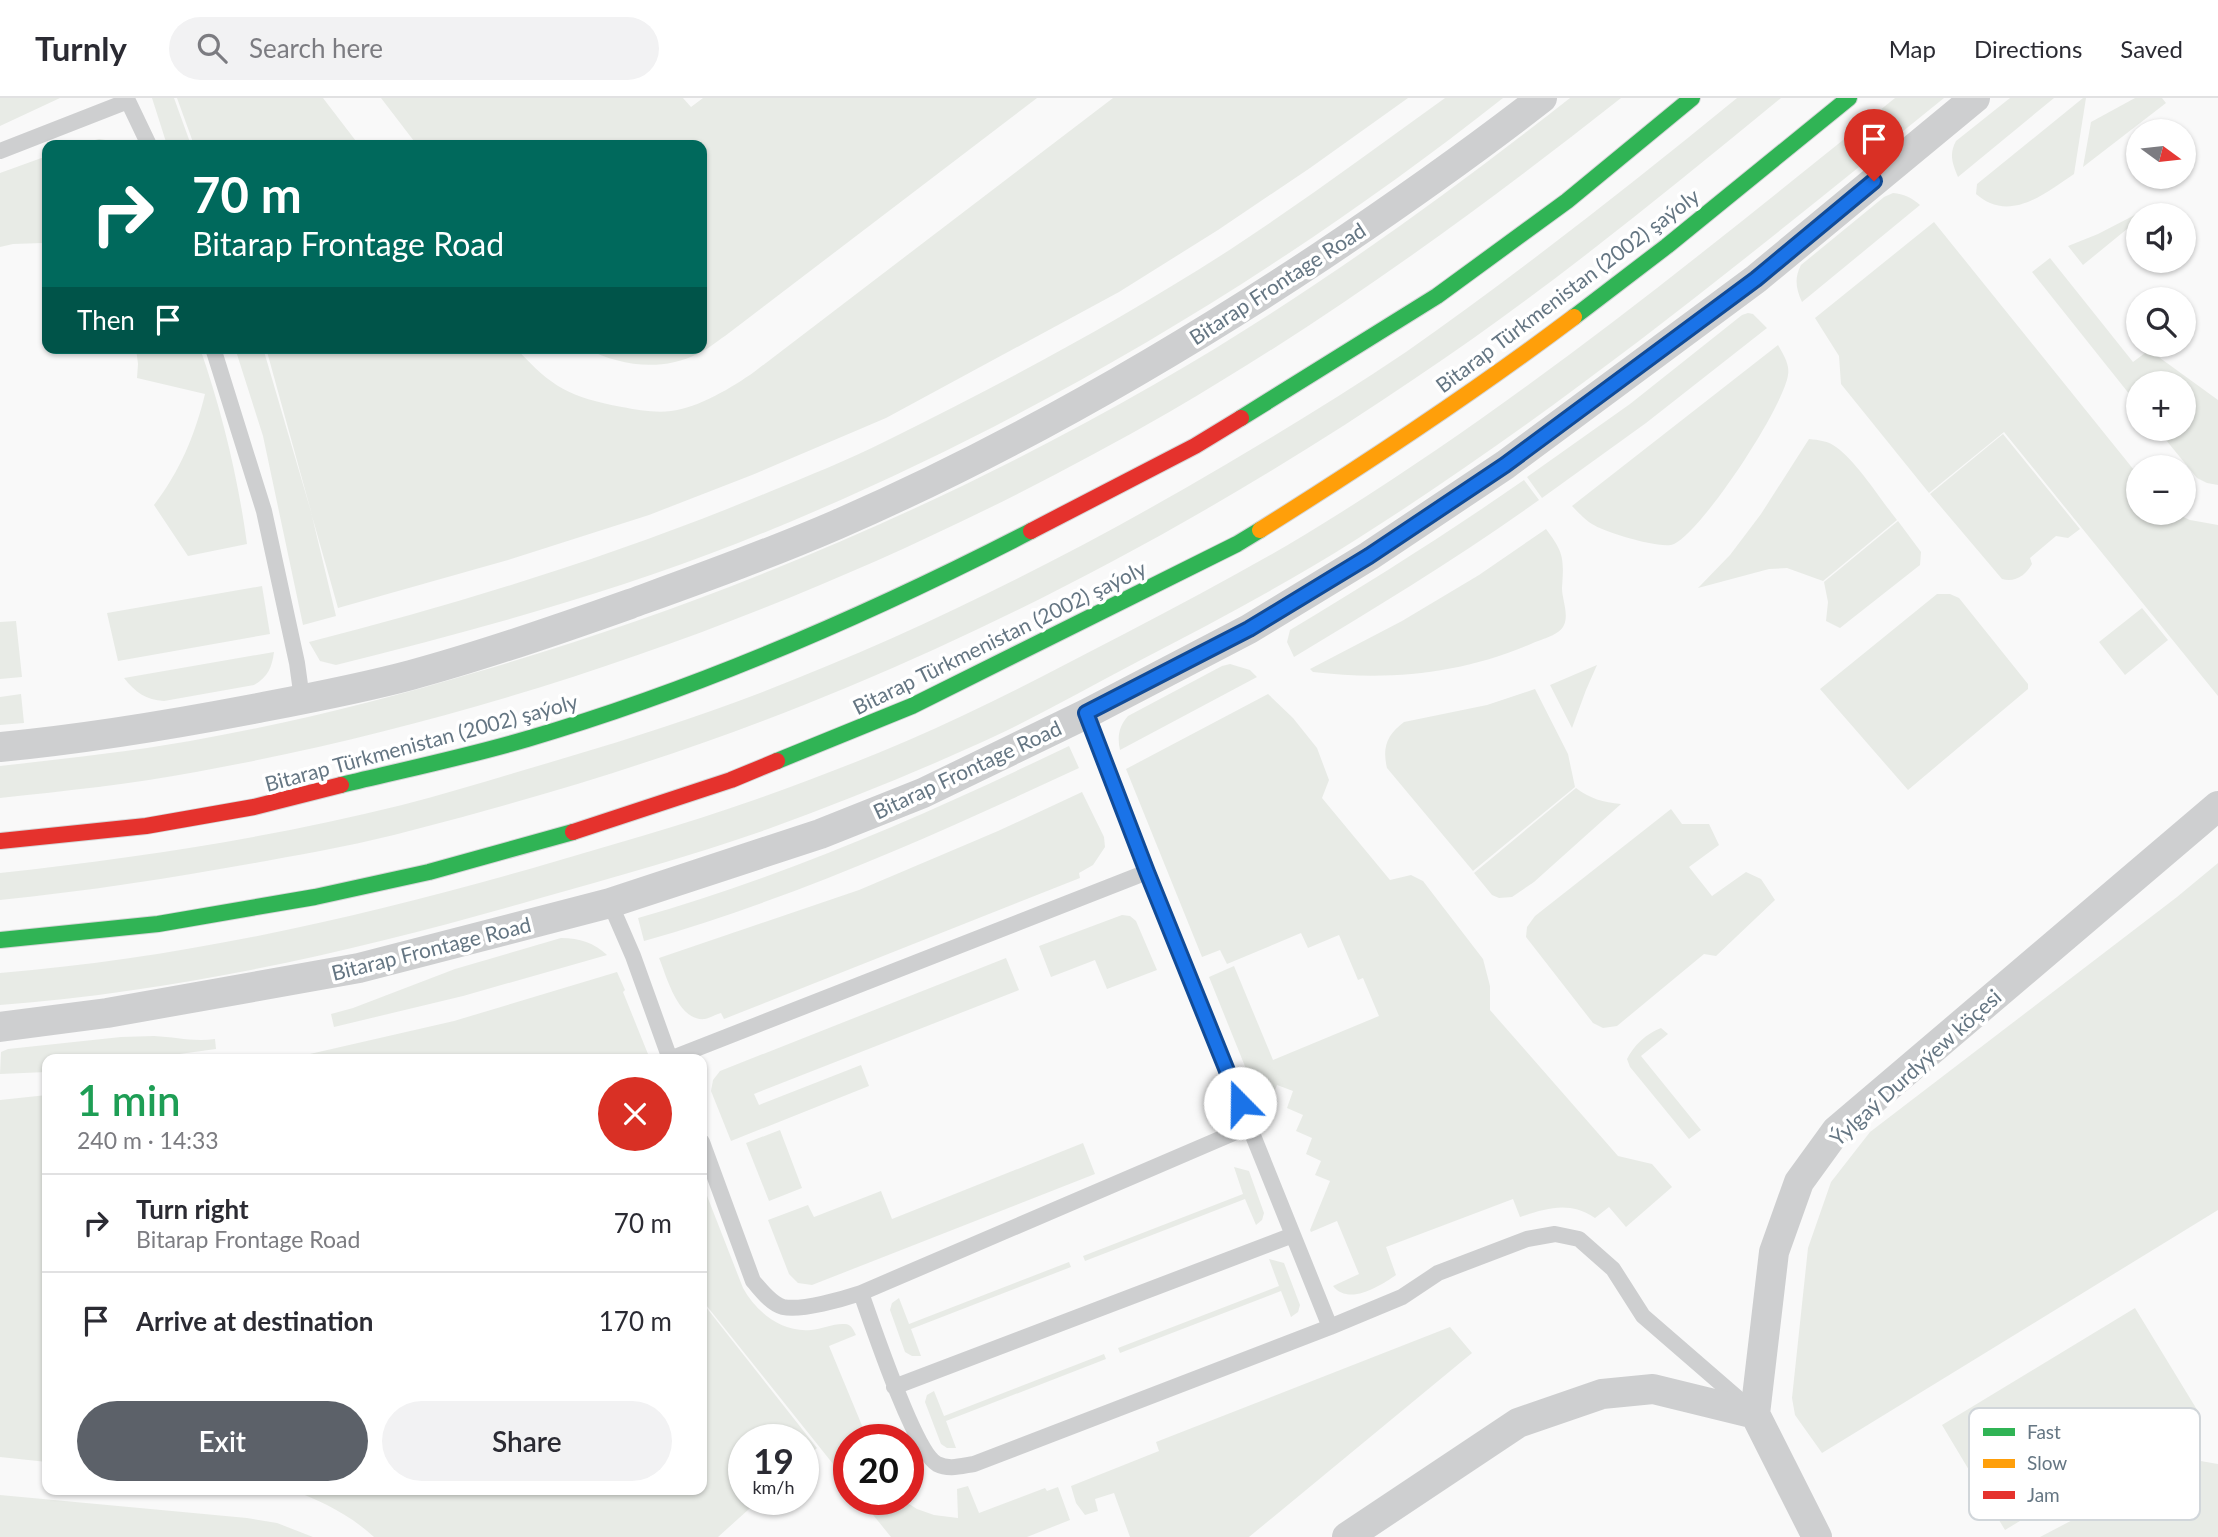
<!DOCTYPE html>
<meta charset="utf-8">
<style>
body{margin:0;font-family:Lato,sans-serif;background:#f2f2f3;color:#2b2b33;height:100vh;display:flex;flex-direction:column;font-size:26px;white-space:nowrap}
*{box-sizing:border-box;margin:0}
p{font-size:23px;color:#7c7c81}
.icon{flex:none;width:38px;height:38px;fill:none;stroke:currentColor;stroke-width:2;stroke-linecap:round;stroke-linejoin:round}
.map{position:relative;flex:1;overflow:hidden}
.panel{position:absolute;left:42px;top:956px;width:665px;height:441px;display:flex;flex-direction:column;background:#fff;border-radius:14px;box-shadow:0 2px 5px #0004}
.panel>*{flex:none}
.top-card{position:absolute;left:42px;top:42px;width:665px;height:214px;border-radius:14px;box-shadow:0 2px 5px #0004;background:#00695c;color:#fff;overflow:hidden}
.needle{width:46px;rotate:105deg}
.controls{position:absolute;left:2126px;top:21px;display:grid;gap:14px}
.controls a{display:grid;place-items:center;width:70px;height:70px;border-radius:50%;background:#fff;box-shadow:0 2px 5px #0004;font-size:35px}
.speed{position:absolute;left:728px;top:1326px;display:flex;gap:14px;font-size:35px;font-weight:700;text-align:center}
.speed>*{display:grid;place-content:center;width:91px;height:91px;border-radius:50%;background:#fff;box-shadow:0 2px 5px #0004;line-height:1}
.speed small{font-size:18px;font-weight:400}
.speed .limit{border:10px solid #d22;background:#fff;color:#111}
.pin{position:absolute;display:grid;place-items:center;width:60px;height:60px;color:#fff;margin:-72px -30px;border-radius:50% 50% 50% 0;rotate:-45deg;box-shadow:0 0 7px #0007}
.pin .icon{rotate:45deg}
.me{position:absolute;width:77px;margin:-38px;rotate:338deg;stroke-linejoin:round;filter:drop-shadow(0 0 5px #0008)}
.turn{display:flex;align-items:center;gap:24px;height:147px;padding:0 35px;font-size:32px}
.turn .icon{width:91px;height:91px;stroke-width:2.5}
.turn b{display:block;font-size:49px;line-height:60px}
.then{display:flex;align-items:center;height:66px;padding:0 35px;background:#0003;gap:14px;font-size:26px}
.round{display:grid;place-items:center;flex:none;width:74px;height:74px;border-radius:37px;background:#f2f2f3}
.head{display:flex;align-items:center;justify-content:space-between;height:119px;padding:0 35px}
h1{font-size:42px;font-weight:600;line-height:52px;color:#1e9e55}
.cta{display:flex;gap:14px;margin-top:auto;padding:14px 35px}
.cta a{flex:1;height:80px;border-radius:42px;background:#5c6169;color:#fff;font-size:28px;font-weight:600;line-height:80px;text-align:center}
.cta a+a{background:#f2f2f3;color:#2b2b33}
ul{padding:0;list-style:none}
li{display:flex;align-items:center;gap:21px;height:98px;padding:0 35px;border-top:2px solid #e1e1e2}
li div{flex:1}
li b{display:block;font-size:26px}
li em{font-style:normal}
header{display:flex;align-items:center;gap:42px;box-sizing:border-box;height:98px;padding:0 35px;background:#fff;border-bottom:2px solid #e1e1e2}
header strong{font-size:33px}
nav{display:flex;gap:38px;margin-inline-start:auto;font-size:24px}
.search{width:490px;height:63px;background:#f2f2f3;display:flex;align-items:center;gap:18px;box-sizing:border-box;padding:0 24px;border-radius:38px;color:#7c7c81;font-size:26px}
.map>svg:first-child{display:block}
</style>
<header>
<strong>Turnly</strong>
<div class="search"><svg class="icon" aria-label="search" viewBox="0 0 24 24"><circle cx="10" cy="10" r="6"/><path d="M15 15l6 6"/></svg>Search here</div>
<nav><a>Map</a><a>Directions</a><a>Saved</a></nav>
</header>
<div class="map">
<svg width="2218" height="1439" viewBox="0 0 2218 1439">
<rect width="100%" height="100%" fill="#f9f9f9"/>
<path fill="#e8ebe6" d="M0,0H60L0,28Z
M152,0H174L191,47H167Z
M177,0H323L359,47H194Z
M381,0H683L691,9L703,0H1037L725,238C716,244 707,252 697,256C661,274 620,268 585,250H702V47H417Z
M1113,0H1408L1310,70L1218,132L1119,194L886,320L752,377L649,417L508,462L338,510L312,418L336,518L303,527L263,338L235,250H263L312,417L266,250H516C552,290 570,299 622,309C637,312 656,315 671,313C698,310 733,289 754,274Z
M1445,0H1503C1274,181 1009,338 738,445C608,496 472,533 336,567L320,563L309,544C465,504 620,456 769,394C808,378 848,362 886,343C1004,285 1121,222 1231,151C1304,103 1374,51 1445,0Z
M1570,0H1621C1478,113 1329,221 1171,313C871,486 537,612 196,674C131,686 66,693 0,700V668C63,661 127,654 190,643C287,626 383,602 477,574C714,505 941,409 1155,286C1301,202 1438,104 1570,0Z
M1737,0H1781C1663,97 1544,194 1417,279C1239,400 1047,506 848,589C707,648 561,694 413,732C365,745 315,754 266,763C178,779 90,793 0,802V775C135,760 270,740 402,707C440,697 477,686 514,675C589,653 663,631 736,604C906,541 1069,459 1225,367C1286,331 1347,294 1406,254C1520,174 1629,88 1737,0Z
M1895,0H1944C1754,154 1564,310 1357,441C1286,486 1212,525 1137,564C1082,593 1028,624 971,649C905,679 836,706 768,731C692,758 614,779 537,801C362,852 182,893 0,907V875C181,860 359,820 533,770C608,748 683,727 757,701C827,676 897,649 964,617C1019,591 1072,563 1126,535C1198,497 1271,459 1340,415C1536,292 1715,145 1895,0Z
M2010,0H2054L1958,79C1952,65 1949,56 1956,43Z
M2083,0H2086L2074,76C2051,91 2020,118 1990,105C1985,103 1980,99 1976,96L1977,86Z
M2135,0H2162L2166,5L2083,69L2091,24Z
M99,41L112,43L121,47H75Z
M47,58V155L43,145L13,146L0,149V75Z
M1893,95C1904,96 1911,99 1920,107L1802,204C1796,191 1794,180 1801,167L1884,99Z
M2158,105L2144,117H2138V122L2083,167L2068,148L2098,136Z
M1934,124L2138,377V415H2174L2190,422L2218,427V598L2004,334L1929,395L1841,286L1839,258L1815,220Z
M2050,160L2133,264L2149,252L2218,302V387L2207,385L2197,380L2157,331H2184V285H2138V307L2032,174Z
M1748,215L1753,216L1767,230L1646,325L1542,400L1527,379L1630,306L1742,217Z
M1778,247C1783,256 1790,266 1788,277C1783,310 1703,432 1674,446C1662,452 1604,434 1592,426C1585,422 1578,414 1572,408Z
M136,250H200C222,314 238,379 247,446L188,458L154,407C180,373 195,337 205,296L137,280L138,266Z
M2003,336L2080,431L2068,440L2056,438L2030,460L2032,466C2026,477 2015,485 2002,481L1930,396Z
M1809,341C1819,342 1828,343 1836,349C1857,364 1880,401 1897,422L1823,483L1787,470L1769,471L1698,490L1730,457L1761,416Z
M1524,382L1539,402C1459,459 1377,509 1294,559L1287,544L1290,532C1370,484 1448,435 1524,382Z
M1898,423L1921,454L1920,467L1840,530L1826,523L1828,504L1824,484Z
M1546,431C1564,455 1564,460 1562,490C1562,501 1569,516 1564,527C1560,537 1542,541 1533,545C1461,576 1390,583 1313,574L1310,571L1402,523L1479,477Z
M262,488L270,536L118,563L107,515Z
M1937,496H1950L1959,500L2028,586V591L1908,692L1820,591Z
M2142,510L2168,542L2125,577L2099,544Z
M16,523L22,579L0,581V524Z
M274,554C272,569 268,579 254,587L164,603C146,602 135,594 124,580Z
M1230,566L1250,572L1257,579L1120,652C1117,639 1119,628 1128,618L1222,568Z
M1597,567L1586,592L1572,630L1550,587Z
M1535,591L1568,656L1575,689L1473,773L1387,670C1382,649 1387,637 1404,624L1487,607Z
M21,596L24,625L0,627V599Z
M1268,596L1293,620L1317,650L1329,682L1322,700L1390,782L1411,777L1423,783L1483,861L1490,888V912L1618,1058L1652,1066L1672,1089L1626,1129L1609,1109L1595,1120C1569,1103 1548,1110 1520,1119L1513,1101L1386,1149L1396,1177C1380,1188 1349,1208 1333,1188L1359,1176L1337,1123L1311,1134L1310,1132L1330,1083L1315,1077L1321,1063L1306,1056L1312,1040L1296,1033L1303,1017L1287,1010L1293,993L1277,987L1265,1018L1209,879L1234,868L1273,962L1379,918L1363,880L1358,882L1339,837L1308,850L1301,835L1227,866L1220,852L1202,859L1126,671Z
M1069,648L1079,670C937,736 795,800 644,843L638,820C787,778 929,715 1069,648Z
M1576,690C1590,701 1603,704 1621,706L1534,784L1512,799L1499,800L1492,797L1474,775Z
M1082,694L1104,739L1105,749L1093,767L1079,775L1080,780L724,921L721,915C716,916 710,920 705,921C678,924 667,879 659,860L859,792L998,733Z
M1671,711L1682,726H1709L1719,747L1689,769L1712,798L1746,774L1761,781L1775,802L1716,858L1704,856L1617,928L1603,930L1593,925L1526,839L1527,829L1535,818Z
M2218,765V1112L1822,1355L1795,1317L1792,1300L1808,1150L1831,1084L1870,1034L2177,799Z
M1122,817L1130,818L1136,823L1157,872L1107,891L1095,862L1051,879L1039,848Z
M561,840C580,840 594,845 607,857L463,898L334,929L331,916L353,910L455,871Z
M1006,860L1019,892L754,996L759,1007L861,967L869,988L731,1043L711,993L713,982L720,973Z
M617,874L625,892L623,894L650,961H288L454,923Z
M1661,930L1668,936L1641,958L1701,1032L1689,1041L1630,969L1627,961C1633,948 1647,935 1661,930Z
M154,938C176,939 193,944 215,941L216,951L143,961H47V974L0,976L1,954L8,951L121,939Z
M47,997V1364L0,1359V1002Z
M780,1032L802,1090L769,1103L746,1045Z
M1083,1045L1095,1076L812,1187L798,1185L789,1176L768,1122L808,1107L814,1119L881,1093L892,1121Z
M1234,1069L1249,1073L1264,1115L1262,1122L1256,1127L1245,1101L1085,1163L1083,1158L1243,1096Z
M702,1085L743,1190C756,1214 782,1235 811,1232C822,1231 834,1225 845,1226C851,1226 853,1231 856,1237L829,1248L868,1342H849V1386L702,1202Z
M1269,1161L1284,1165L1300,1207L1298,1214L1291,1219L1281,1193L1120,1255L1118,1250L1279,1188Z
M1069,1164L1071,1169L911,1231L921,1258H912L905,1254L890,1212L892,1205L899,1200L909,1226Z
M702,1204L817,1350L803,1362V1342H744V1402H759L718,1439H374C349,1416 321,1403 290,1391H702Z
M2135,1210L2199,1315L2005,1432L1942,1327Z
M1450,1229L1472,1255L1249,1439H1130L1114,1395L1095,1401L1098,1413L1085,1417L1076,1405L1071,1388L1159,1353L1156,1344Z
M1104,1256L1106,1261L946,1323L956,1350H947L941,1346L925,1304L927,1297L934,1293L944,1318Z
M2189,1361L2218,1366V1439H2040Z
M968,1388L979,1415L1045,1390L1047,1393L1058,1389L1070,1422L1027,1439H891L861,1402H903L917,1411L934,1417L958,1420L957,1391Z
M0,1397L247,1420L277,1425L313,1439H0Z"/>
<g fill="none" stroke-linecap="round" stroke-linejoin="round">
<g stroke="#d5d6d7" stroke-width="18">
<path id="fast" d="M1574,219L1667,148L1849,0
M1241,320L1437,198L1567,103L1692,0
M777,663L912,608L1237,446L1260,432
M341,687C403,672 466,659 527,641C701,590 870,516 1031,433
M0,842L158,826L315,799L429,774L573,734"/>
</g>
<g stroke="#d5d6d7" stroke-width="18">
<path id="slow" d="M1260,432C1367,365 1473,295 1574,219"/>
</g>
<g stroke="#d5d6d7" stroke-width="18">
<path id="jam" d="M1031,433L1195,348L1241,320
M573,734L731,682L777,663
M0,743L146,728L254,709L341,687"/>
</g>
<path stroke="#cecfd0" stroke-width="16" d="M0,53L128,3L149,47
M213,250L264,413L297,565L302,601
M1086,616L1147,774L1330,1229
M610,805L633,858L670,961
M670,961L1147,774
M1250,1028L861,1195C871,1223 915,1355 937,1366C949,1372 961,1368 974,1366L1330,1229L1402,1199L1438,1175L1527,1141L1555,1136L1579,1141L1613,1171L1643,1218L1748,1309
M702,1044L753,1183C761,1192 771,1206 783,1209C802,1213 843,1201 861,1195
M894,1289L1293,1137"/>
<path stroke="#cecfd0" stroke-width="30" d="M0,649C85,641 169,627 253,611C305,601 359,591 411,577C485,557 557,532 630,506C699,481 769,456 836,427C1006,353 1166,261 1320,159C1396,108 1470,56 1542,0
M0,929L107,915L359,870L610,805L820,736L923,695L1086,616L1249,531L1369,458L1505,367L1756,181L1975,0
M1347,1439L1518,1325L1602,1296L1653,1291L1755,1316
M1817,1439L1755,1316L1774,1154L1799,1084L1836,1033L2218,708"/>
<use href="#fast" stroke="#30b455" stroke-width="16"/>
<use href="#slow" stroke="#ff9f0a" stroke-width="16"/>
<use href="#jam" stroke="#e5322d" stroke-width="16"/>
</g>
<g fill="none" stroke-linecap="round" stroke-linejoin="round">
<g stroke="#114b97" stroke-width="18">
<path id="route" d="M1240,1005L1147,774L1086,615L1249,531L1369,458L1505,367L1756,181L1874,83"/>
</g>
<use href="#route" stroke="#1a73e8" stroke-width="12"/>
</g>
<g text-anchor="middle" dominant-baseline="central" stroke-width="7" stroke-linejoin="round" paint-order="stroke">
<g font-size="21" fill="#657683" stroke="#fff">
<text transform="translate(1277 185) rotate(-33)">Bitarap Frontage Road</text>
<text transform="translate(1567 192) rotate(-37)">Bitarap Türkmenistan (2002) şaýoly</text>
<text transform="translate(999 539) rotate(-26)">Bitarap Türkmenistan (2002) şaýoly</text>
<text transform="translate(421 644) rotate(-15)">Bitarap Türkmenistan (2002) şaýoly</text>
<text transform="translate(967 671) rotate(-25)">Bitarap Frontage Road</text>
<text transform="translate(431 850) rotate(-14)">Bitarap Frontage Road</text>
<text transform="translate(1915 969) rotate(-42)">Ýylgaý Durdyýew köçesi</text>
</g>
</g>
<rect x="1969" y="1310" width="231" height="112" rx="10" fill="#fff" stroke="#d1d6da" stroke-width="2"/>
<rect x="1983" y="1330" width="32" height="8" fill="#30b455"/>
<rect x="1983" y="1361" width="32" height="9" fill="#ff9f0a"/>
<rect x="1983" y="1393" width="32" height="8" fill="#e5322d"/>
<g font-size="19" fill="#657683">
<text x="2027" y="1341">Fast</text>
<text x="2027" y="1372">Slow</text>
<text x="2027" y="1404">Jam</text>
</g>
</svg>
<div class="controls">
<a><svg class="needle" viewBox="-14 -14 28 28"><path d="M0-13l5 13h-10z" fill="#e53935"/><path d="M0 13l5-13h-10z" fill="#7c7c81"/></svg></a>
<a><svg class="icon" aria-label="sound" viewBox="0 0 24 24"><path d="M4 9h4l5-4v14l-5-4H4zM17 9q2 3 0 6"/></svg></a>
<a><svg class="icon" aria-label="search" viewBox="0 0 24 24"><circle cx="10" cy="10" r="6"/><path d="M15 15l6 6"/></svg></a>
<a>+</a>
<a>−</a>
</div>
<div class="speed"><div>19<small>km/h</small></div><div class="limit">20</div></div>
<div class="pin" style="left:1874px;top:83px;background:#d93025"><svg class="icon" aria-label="arrive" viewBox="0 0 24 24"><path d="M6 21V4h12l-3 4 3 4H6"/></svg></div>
<svg class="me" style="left:1240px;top:1005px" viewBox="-20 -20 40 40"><circle r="19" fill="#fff"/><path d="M0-13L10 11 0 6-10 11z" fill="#1a73e8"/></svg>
<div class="top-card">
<div class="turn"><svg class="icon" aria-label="right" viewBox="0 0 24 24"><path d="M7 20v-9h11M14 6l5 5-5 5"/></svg><div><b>70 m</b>Bitarap Frontage Road</div></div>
<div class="then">Then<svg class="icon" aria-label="arrive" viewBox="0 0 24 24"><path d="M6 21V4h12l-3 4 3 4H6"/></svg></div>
</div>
<section class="panel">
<div class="head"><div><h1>1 min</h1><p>240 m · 14:33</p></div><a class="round" style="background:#d93025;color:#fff"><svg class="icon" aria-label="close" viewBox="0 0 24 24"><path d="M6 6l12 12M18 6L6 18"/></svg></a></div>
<ul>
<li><svg class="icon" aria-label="right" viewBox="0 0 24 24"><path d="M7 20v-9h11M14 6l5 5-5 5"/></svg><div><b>Turn right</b><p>Bitarap Frontage Road</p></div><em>70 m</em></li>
<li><svg class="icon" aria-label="arrive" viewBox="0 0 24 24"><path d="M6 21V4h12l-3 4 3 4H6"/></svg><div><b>Arrive at destination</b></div><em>170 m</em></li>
</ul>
<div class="cta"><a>Exit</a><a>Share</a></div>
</section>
</div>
